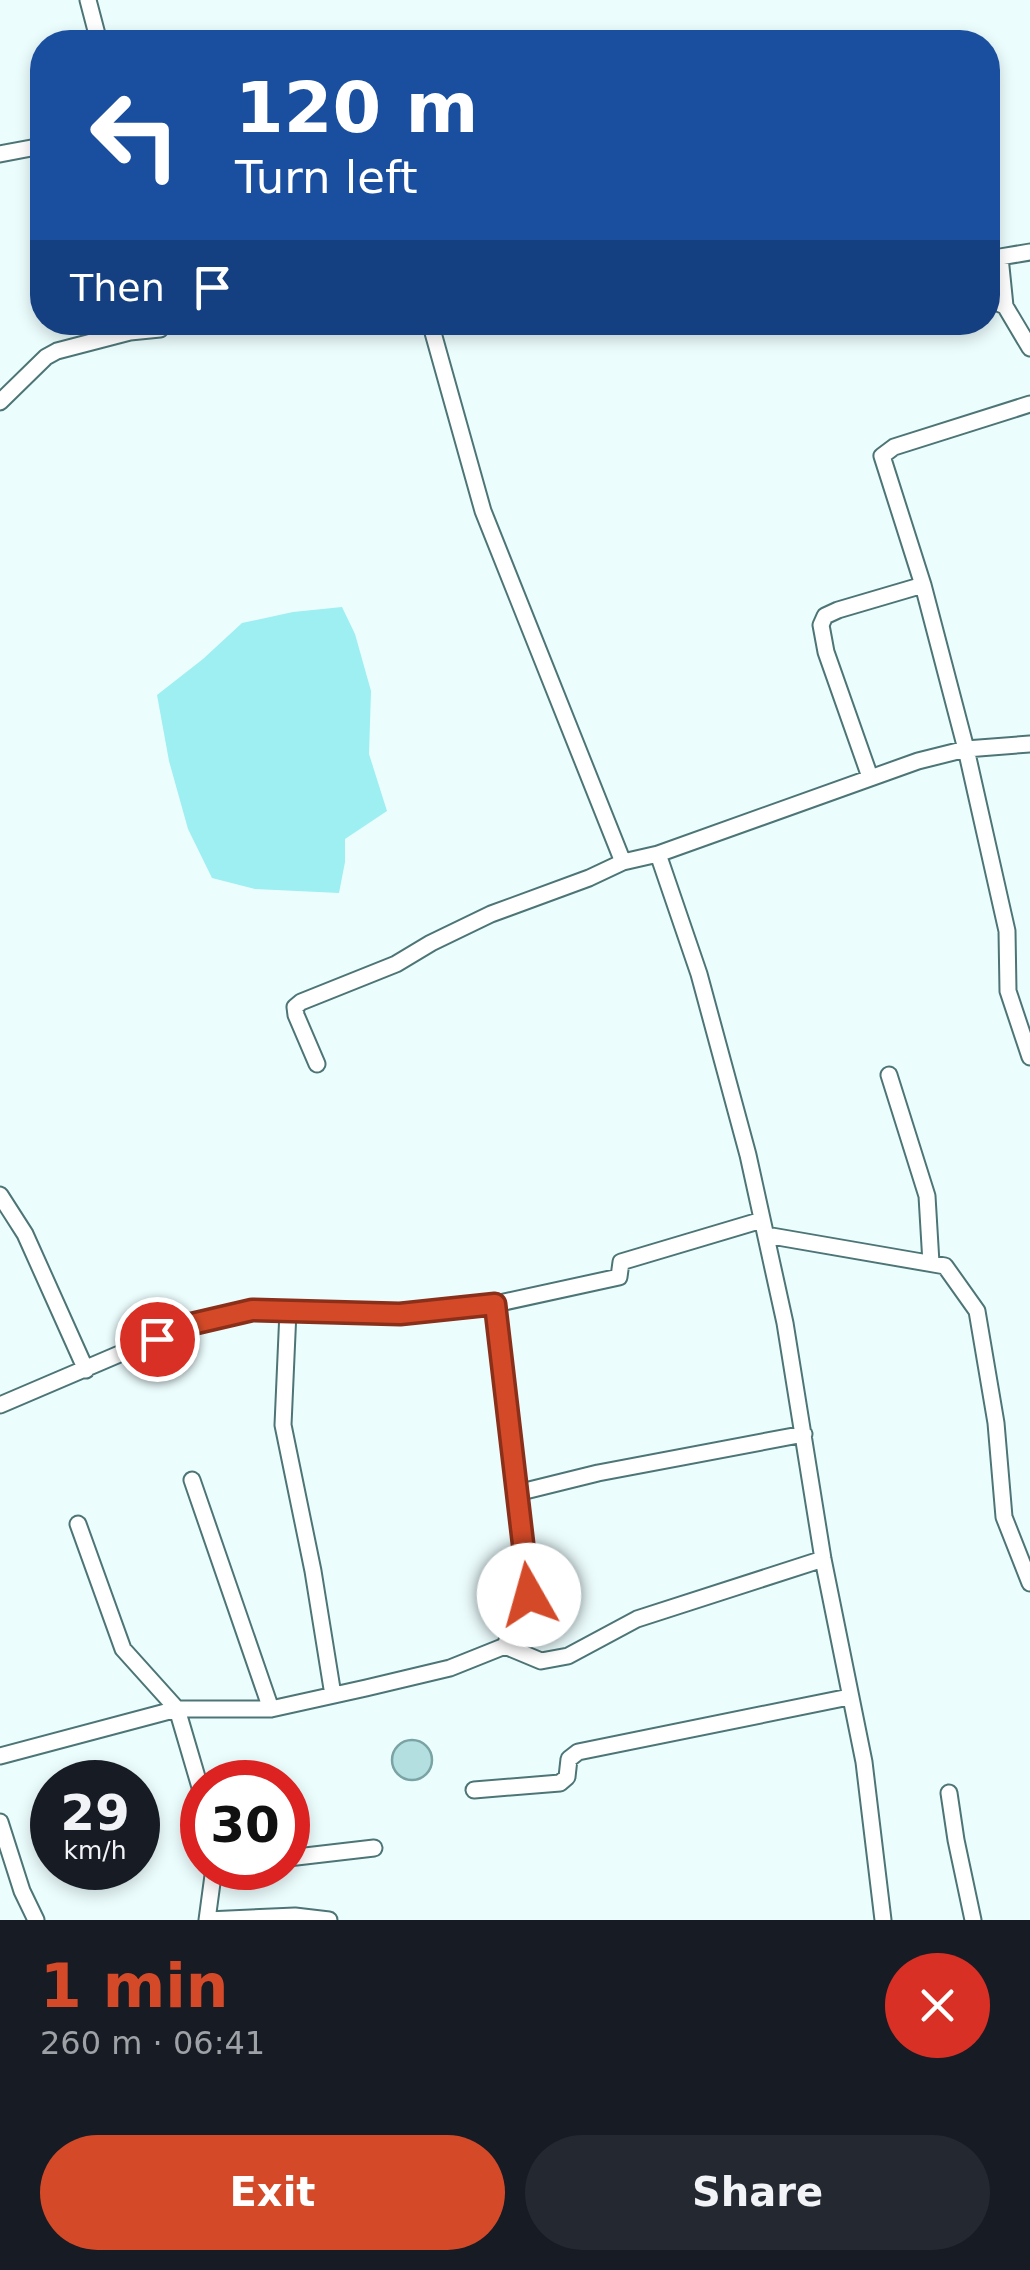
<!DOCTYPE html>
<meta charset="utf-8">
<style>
body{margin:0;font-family:"DejaVu Sans",sans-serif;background:#242831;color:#f1f3f6;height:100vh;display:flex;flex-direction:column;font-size:38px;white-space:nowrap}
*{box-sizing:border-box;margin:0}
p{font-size:32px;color:#9ea1a6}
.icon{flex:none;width:55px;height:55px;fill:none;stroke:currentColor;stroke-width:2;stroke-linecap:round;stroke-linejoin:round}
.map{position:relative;height:1920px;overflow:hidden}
.details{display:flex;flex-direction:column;background:#171b24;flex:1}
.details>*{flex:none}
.banner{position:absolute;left:30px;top:30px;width:970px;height:305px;border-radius:40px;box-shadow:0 5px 15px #0003;background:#1a4fa0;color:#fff;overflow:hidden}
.speed{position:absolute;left:30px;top:1760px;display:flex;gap:20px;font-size:50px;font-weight:700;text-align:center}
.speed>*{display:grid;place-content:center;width:130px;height:130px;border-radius:50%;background:#171b24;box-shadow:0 5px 15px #0003;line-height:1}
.speed small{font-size:25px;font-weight:400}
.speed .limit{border:15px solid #d22;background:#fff;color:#111}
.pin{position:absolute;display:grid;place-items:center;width:85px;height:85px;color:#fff;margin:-42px;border:5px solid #fff;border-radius:50%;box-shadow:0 2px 10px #0007}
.me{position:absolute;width:110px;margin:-55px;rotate:353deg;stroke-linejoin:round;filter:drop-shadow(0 0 8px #0008)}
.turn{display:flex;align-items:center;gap:35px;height:210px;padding:0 40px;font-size:45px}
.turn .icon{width:130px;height:130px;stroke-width:2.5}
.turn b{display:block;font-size:70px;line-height:85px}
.then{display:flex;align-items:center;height:95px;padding:0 40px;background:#0003;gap:20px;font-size:38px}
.round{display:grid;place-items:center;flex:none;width:105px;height:105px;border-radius:52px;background:#242831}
.summary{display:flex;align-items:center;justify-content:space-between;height:170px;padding:0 40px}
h1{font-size:60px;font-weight:700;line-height:75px;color:#d44a28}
.action{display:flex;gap:20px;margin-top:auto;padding:20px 40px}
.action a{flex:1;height:115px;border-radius:60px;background:#d44a28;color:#fff;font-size:40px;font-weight:700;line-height:115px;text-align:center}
.action a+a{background:#242831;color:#f1f3f6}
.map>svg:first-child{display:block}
</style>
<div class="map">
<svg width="1030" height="1920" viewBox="0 0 1030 1920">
<rect width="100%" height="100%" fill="#ecfdfe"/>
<path fill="#9deff1" d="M342,607L355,634L371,691L369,754L387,811L345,839V862L339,893L255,889L212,878L188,829L169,761L157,695L203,659L242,623L293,612Z"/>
<path fill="#b4dfe0" stroke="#7aa3a4" stroke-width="2.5" d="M392 1760a20 20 0 1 1 40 0a20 20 0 1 1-40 0Z"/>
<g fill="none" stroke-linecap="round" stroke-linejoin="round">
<g stroke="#4d7576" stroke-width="19">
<path id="street" d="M88,0L99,42
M0,154L42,146
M988,299L1005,306L1030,348
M1005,306L1000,257L1030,252
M430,322L483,511L623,862L658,854L699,974L748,1155L785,1323L823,1559L864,1762L883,1920
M0,402L46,357L57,351L130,332L160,329L163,322
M1030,404L894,447L882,456L923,585L966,749L1007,931L1008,991L1030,1057
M870,777L826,652L821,625L825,616L838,610L923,585
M658,854L918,761L966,749L1030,744
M317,1064L296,1015L295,1007L301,1002L396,964L431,943L491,914L589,878L623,862
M889,1075L927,1196L931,1263
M0,1195L25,1234L86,1370
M766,1235L945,1266L977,1311L996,1423L1004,1517L1030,1583
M288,1311L283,1425L313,1571L333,1695
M0,1405L192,1323L252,1311L400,1314L495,1304L619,1277L621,1262L762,1220
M192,1480L271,1709
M517,1493L598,1473L804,1434
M78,1524L123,1649L177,1709L202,1794
M505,1646L541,1661L568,1656L637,1619L823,1559
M0,1756L177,1709H271L366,1688L450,1668L505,1646L517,1613L529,1595L495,1304
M474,1790L560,1783L567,1777L569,1759L578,1752L849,1697
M949,1793L956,1840L973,1920
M0,1822L22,1891L36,1920
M288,1858L374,1848
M207,1920L295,1916L329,1920
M207,1920L214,1868"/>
</g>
<use href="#street" stroke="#fff" stroke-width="15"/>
</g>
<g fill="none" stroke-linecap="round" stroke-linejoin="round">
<g stroke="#8a301a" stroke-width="25">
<path id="route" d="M157,1339L192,1324L252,1310L400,1314L495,1304L529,1595"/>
</g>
<use href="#route" stroke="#d44a28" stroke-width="18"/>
</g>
</svg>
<div class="speed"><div>29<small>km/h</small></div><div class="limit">30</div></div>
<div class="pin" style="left:157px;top:1339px;background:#d93025"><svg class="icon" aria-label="arrive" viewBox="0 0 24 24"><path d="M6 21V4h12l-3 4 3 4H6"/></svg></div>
<svg class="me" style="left:529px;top:1595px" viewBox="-20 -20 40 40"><circle r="19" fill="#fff"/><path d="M0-13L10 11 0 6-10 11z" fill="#d44a28"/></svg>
<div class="banner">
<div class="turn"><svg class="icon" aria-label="left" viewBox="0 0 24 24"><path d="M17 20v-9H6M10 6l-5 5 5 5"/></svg><div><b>120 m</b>Turn left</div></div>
<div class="then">Then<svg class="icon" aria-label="arrive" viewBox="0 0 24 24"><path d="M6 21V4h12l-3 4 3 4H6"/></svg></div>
</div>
</div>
<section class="details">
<div class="summary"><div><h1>1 min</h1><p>260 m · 06:41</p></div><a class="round" style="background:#d93025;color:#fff"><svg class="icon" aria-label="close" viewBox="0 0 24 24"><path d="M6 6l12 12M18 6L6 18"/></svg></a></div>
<div class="action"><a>Exit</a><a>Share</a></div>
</section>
